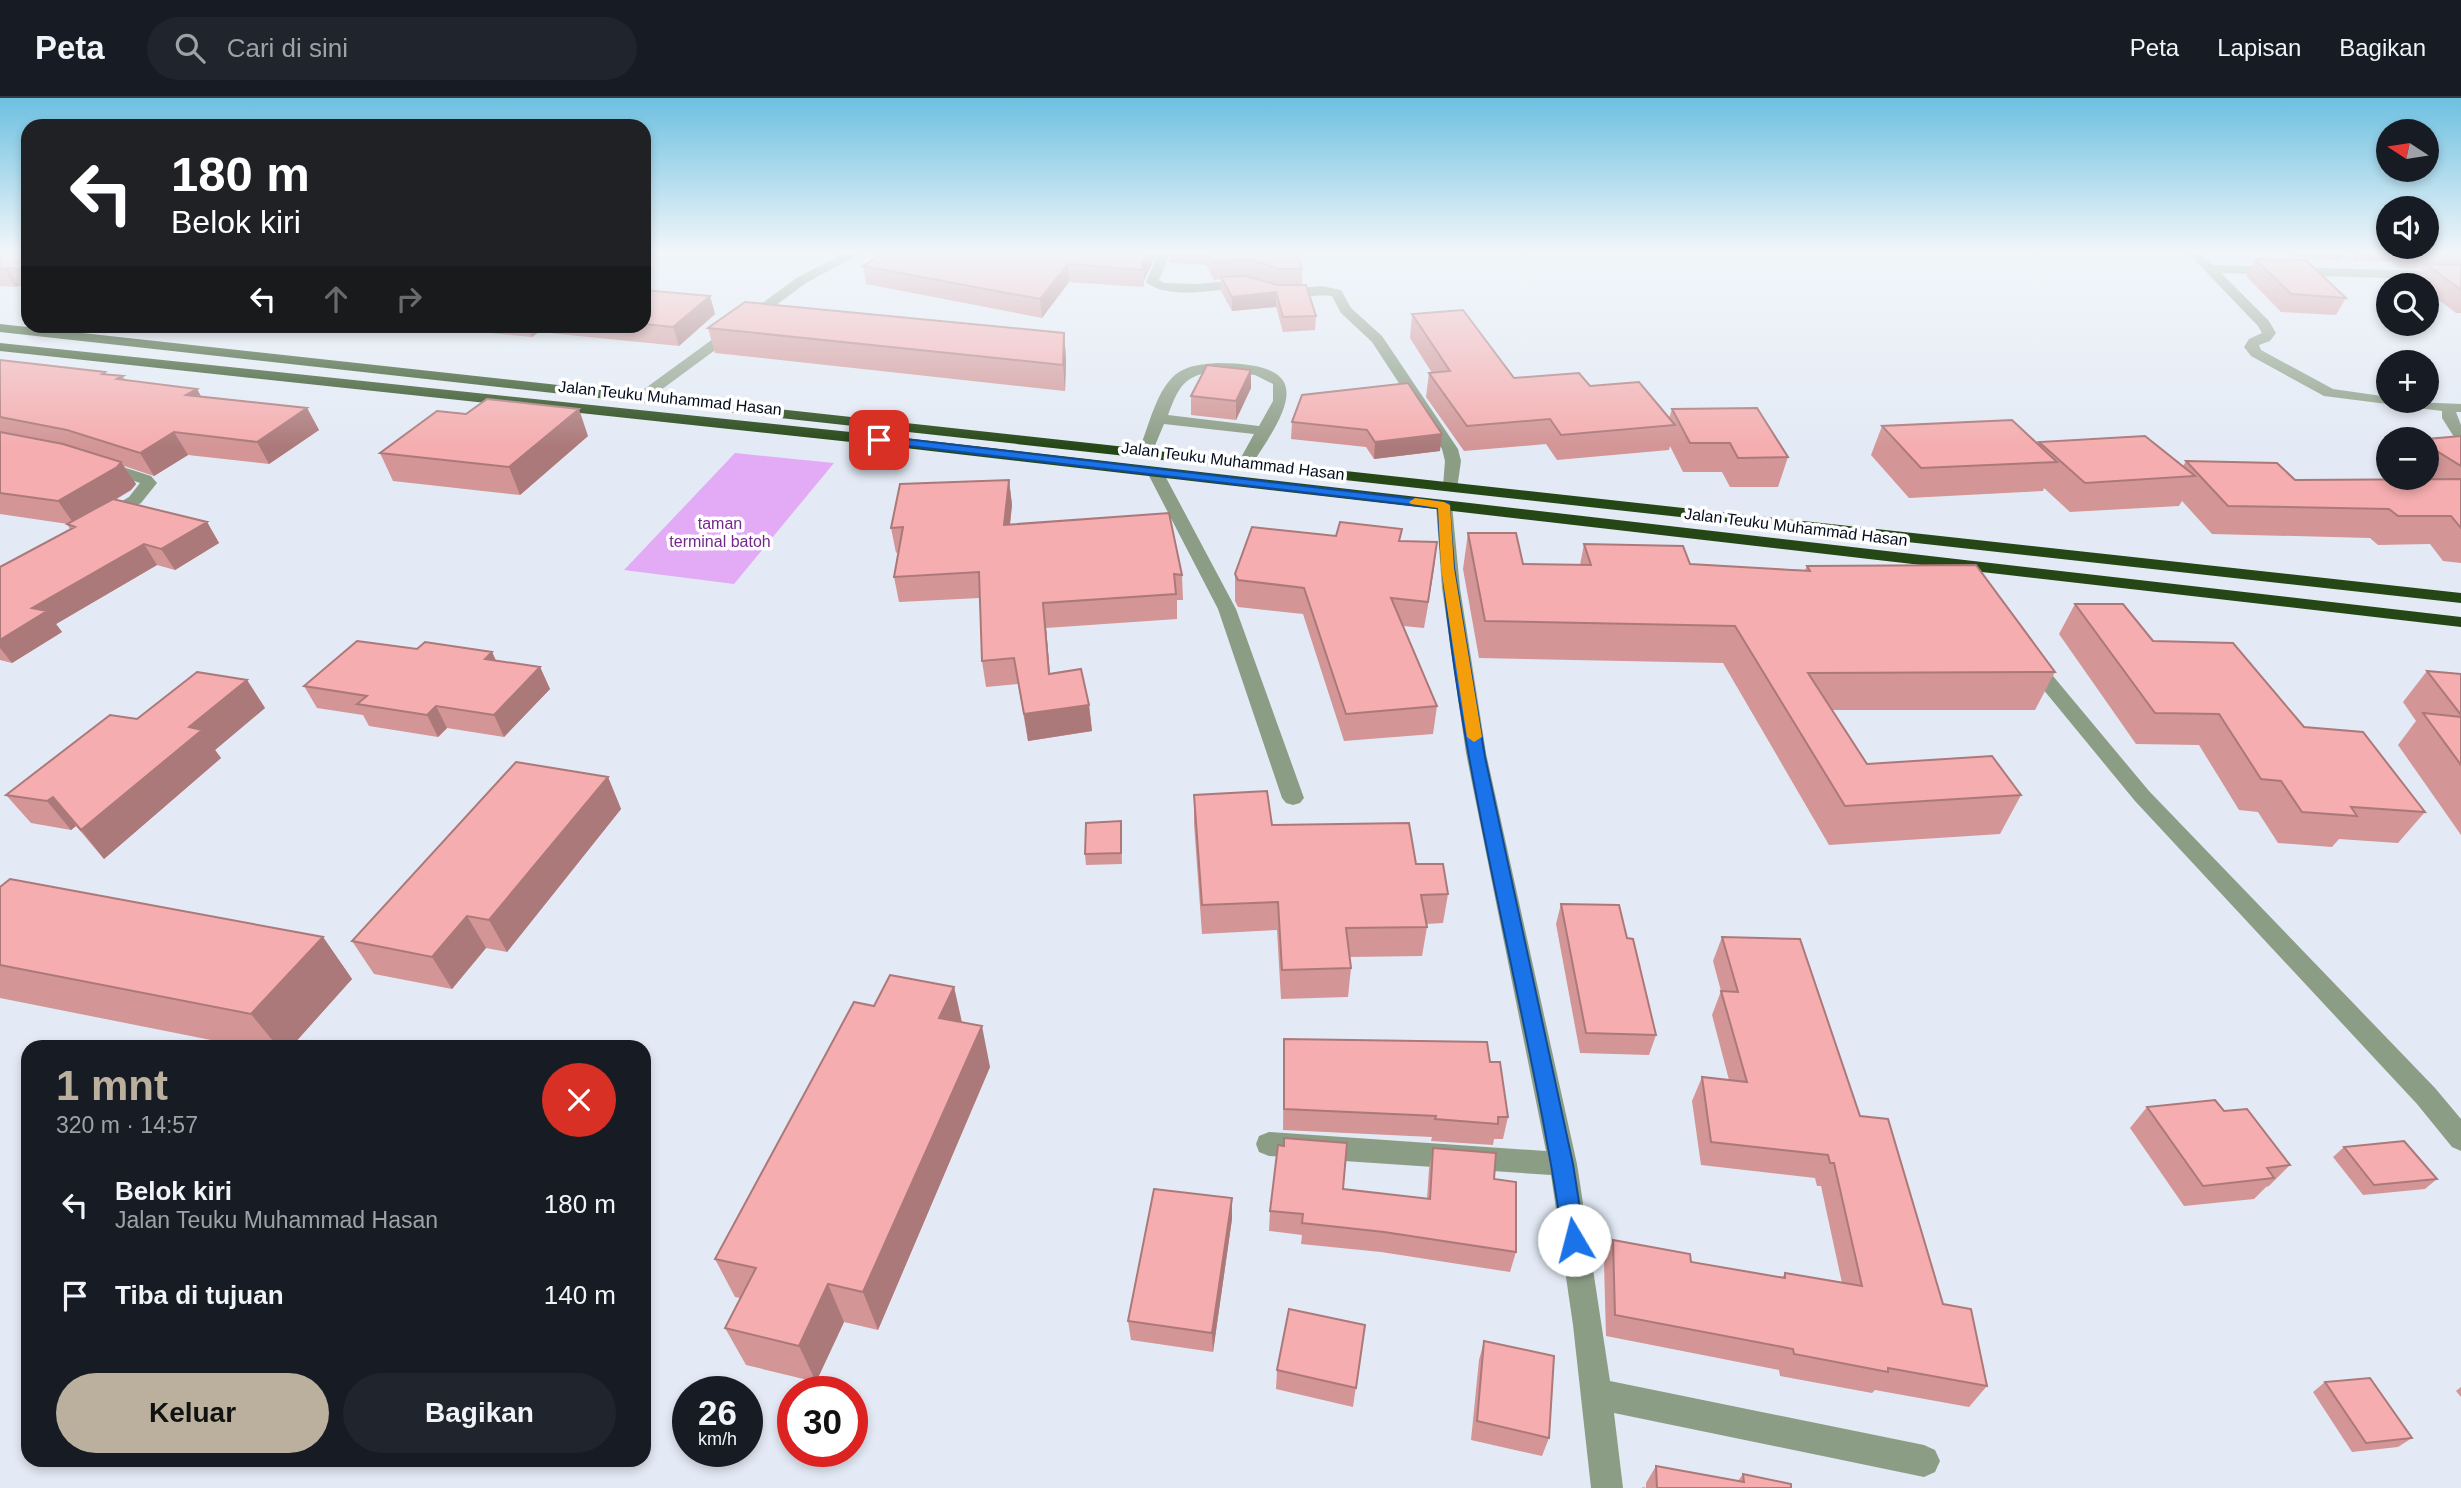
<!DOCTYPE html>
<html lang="id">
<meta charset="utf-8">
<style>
body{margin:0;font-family:Helvetica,sans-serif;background:#20242c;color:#f1f3f6;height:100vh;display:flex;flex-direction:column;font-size:26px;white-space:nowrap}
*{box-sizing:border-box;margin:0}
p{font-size:23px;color:#9ea1a6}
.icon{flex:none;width:38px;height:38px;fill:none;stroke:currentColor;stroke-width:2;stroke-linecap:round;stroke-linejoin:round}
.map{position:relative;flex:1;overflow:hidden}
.panel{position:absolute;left:21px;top:942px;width:630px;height:427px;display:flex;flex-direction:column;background:#171b24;border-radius:21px;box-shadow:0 4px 10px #0003}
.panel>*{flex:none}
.hud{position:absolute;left:21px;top:21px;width:630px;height:214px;border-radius:21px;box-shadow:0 4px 10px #0003;background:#202124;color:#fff;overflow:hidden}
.needle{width:46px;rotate:282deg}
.controls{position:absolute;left:2376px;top:21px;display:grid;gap:14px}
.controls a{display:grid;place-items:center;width:63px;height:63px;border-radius:50%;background:#171b24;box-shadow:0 4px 10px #0003;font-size:35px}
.speed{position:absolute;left:672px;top:1278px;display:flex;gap:14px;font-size:35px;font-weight:700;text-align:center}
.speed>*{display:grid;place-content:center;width:91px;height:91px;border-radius:50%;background:#171b24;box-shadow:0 4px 10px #0003;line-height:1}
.speed small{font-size:18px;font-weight:400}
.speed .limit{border:10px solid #d22;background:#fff;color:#111}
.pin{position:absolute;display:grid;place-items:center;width:60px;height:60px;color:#fff;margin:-30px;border-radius:14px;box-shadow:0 4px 10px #0006}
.me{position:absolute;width:77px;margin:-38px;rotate:352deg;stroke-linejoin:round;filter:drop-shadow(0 0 5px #0008)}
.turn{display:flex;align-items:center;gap:24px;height:147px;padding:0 35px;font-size:32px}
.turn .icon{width:91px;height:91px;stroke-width:2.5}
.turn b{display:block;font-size:49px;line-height:60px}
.lanes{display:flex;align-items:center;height:66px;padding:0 35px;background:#0003;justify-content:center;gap:35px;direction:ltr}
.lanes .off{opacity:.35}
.round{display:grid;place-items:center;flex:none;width:74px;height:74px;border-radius:37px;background:#20242c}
.overview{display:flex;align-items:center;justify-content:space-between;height:119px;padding:0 35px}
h1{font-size:42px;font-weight:700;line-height:52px;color:#bbb09d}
.primary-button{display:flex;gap:14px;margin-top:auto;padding:14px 35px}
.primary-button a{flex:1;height:80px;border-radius:42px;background:#bbb09d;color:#111;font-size:28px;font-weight:700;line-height:80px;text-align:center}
.primary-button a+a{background:#20242c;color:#f1f3f6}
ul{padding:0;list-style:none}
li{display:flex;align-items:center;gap:21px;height:91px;padding:0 35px}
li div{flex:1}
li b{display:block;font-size:26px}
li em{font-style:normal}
header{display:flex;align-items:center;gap:42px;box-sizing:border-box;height:98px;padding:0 35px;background:#171b24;border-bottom:2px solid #363941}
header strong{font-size:33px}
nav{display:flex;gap:38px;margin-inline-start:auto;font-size:24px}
.search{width:490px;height:63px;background:#20242c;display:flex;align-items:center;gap:18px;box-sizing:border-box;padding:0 24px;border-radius:38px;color:#9ea1a6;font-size:26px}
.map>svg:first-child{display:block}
</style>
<header>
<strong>Peta</strong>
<div class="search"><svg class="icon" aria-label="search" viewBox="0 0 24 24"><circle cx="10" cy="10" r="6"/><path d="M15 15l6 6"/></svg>Cari di sini</div>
<nav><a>Peta</a><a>Lapisan</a><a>Bagikan</a></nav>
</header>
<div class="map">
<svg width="2461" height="1390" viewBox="0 0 2461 1390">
<rect width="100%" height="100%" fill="#e3eaf5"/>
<path fill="#e3abf6" d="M735,355L834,365L734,486L624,472Z"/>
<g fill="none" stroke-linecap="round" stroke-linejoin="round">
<path fill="#8c9d86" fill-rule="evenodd" d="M847,154H863L806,185L646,303H636L634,300L636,297L798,179Z
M1159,154H1171L1159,182L1164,185L1198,186L1247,181L1253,185L1247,189C1220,191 1168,203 1146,184Z
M2187,154H2200L2213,167L2461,174V182L2221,175L2269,223L2276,235L2270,243L2259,247L2261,252L2333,291L2389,299V303L2461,306V314H2456L2461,327V344L2456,342L2442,320V313L2324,298L2251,258L2244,249L2249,241L2262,235L2258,228Z
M1322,188L1341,192L1351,210L1382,238L1458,351L1461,363L1457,391H1445L1443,388L1445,363L1442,351L1372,244L1341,215L1332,198C1315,194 1287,206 1274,196L1280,192Z
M1217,265C1317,265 1291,307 1251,368L1246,370L1238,365L1254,336L1164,326L1151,357H1141L1138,354C1149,330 1156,289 1179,274C1190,267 1205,266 1217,265ZM1217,273L1255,277L1273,286V303L1259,328L1168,317C1179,288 1184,277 1217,273Z
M101,362L151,378L157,385L141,405L106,424L98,419L100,416L129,399L140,385L96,370L93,367Z
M1155,369L1163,374L1236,511L1304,700L1300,705L1293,707L1286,705L1282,700L1218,511L1147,374Z
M1444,402L1452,407L1460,490L1486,655L1577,1066L1610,1283L1924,1347L1935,1352L1940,1363L1935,1374L1924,1379L1614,1315L1623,1390H1591L1573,1227L1551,1077L1269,1058L1259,1054L1256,1046L1259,1038L1269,1034L1546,1053L1466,655L1442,490L1436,407Z
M2031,558L2038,560L2149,693L2435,990L2461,1021V1053L2452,1049L2417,1006L2135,703L2024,568L2022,564Z"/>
<path fill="#254716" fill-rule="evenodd" d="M0,226L2461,495V505L0,234Z
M0,245L879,337L2461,519V529L879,347L0,253Z"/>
</g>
<path fill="#d39596" d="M0,154H28V188H19L15,189L0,188Z
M885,154H1158L1144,182V189L1069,184L1042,220L866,186L863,168Z
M1169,154H1297L1302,171V187L1316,218L1315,232L1283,234L1276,209L1232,213L1221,193V181L1214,182L1206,167L1169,165Z
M2286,154H2345L2340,162L2293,160Z
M2354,154H2461V215H2456L2427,193V187H2420L2415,183L2422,171L2397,170L2391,164L2353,163Z
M2255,161L2346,200L2336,217L2281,214L2246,178Z
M644,192L710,198L715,216L679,248L539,234L532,239L417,228H644Z
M1412,216L1514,280L1590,288L1669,320L1672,311L1788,359L1778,389H1730L1722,374H1683L1670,348L1669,352L1557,362L1546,346L1464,353L1426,299L1429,275H1432L1410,240Z
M708,230L1064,235L1066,261L1065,293L715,255Z
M0,262L105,274L106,276L123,278L125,282L197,291L201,299L307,310L319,332L269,366L188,357L154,378L124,368L136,386L131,392L115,402L207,424L219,445L175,472L157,467L56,526L62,534L12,565L0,562V469L70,431L67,426H68L0,416Z
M1251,290L1236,322L1191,317V298Z
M1302,297L1440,353L1374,361L1366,349L1291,341L1292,324Z
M1882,328L2038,346L2039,344L2183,368L2186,363L2295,382L2419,381L2416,380H2427V341L2461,338V465L2443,463L2430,446L2378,447L2370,440L2212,436L2182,403L2179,408L2070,414L2044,390L2043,393L1909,400L1871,357Z
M588,338L520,397L393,383L380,355Z
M1009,382L1012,407L1010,427L1182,477L1183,502H1177V521L1046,530L1050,576L1089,607L1092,633L1028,643L1018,586L986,589L982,563L980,500L899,504L894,479L898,454L896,455L891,430Z
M1468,435L1523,466L1580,467L1584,446L1690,466L1805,472L1807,468L2055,574L2035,612H1832L1867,666L2021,697L2000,736L1829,747L1723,565L1479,560L1463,471Z
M1336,438L1400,444L1434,470L1424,530L1403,528L1437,608L1433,636L1344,643L1303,516L1238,509L1235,503V476Z
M2075,506L2153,543L2425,714L2398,745L2339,741L2332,749L2278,745L2258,714L2239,712L2199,647L2136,646L2059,536Z
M417,551L492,554L496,563L540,569L550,591L504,639L447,630L438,639L369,628L363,617L317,610L304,588Z
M2427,573L2461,576V737L2398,647L2416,623L2403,604Z
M247,582L265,610L215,652L221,660L104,761L76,728L71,732L31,725L6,697L137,621Z
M608,679L621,711L507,854L486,850L452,891L374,876L352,843Z
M1194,697L1272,727L1416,766L1448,796L1443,825L1426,826L1427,829L1422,858L1349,859L1351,870L1348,899L1281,901L1277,832L1202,836L1194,726Z
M1121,723L1122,766L1086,767L1085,756Z
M0,789L323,839L352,881L292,948H241L0,900Z
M1561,806L1656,937L1649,957L1580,955L1556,826Z
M1722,839L1860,1018L1943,1206L1987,1288L1969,1309L1875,1292L1872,1295L1780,1278L1779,1272L1606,1238L1604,1165L1613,1142L1691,1164L1782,1180L1785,1175L1842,1185L1821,1088H1817L1815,1080L1701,1067L1692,1003L1702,979L1729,982L1712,917L1721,893L1713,863Z
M954,889L962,924L990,969L878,1232L844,1224L816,1284L746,1267L725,1230L740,1200L735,1199L715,1161L874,908Z
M1284,941L1490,964L1508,1019L1503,1041H1494L1493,1047L1431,1043L1432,1039L1283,1032Z
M2147,1009L2224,1013L2290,1067L2269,1088L2266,1089L2254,1101L2184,1108L2130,1030Z
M2344,1049L2437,1081L2425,1091L2363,1097L2333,1059Z
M1433,1050L1494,1081L1516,1154L1510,1174L1381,1154L1301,1146L1302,1137L1269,1133L1270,1113L1343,1091L1427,1101L1429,1071Z
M1232,1121L1213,1254L1131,1242L1128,1223Z
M1365,1227L1353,1309L1276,1291L1277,1272Z
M1484,1243L1549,1340L1542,1358L1471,1342L1479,1262Z
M2325,1284L2412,1340L2398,1349L2352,1354L2313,1294Z
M2461,1289V1299L2456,1293Z
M1656,1368L1738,1383L1743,1376L1791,1390H1642L1643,1389L1646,1390V1385Z"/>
<path fill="#ac797a" d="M1148,154H1158L1144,182L1143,165Z
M1068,166L1069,184L1042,220L1040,201Z
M8,170L19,188L15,189L4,171Z
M1276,194V209L1232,213V199Z
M710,198L715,216L679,248L673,229Z
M528,228H537L539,234L532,239Z
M1064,235L1066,261L1065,293L1063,267Z
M1251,272V290L1236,322V303Z
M197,291L209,313L186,297Z
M307,310L319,332L269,366L257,344Z
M579,311L588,338L520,397L509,369Z
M174,334L188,357L154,378L140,355Z
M1442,336L1440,353L1374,361L1375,344Z
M121,364L136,386L131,392L74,426L58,403Z
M1009,382L1012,407L1007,452L1004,427Z
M207,424L219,445L175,472L161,451Z
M1437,444L1434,470L1424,530L1428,504Z
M144,446L157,467L56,526L62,534L12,565L0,550V542L32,510Z
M1043,505L1046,530L1052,602L1049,576Z
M492,554L502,575L485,561Z
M540,569L550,591L504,639L494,617Z
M247,582L265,610L215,652L221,660L104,761L81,732L189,629Z
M1089,607L1092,633L1028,643L1024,616Z
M436,608L447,630L438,639L427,617Z
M608,679L621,711L507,854L489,822Z
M53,699L76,728L71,732L47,703Z
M467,818L486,850L452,891L432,859Z
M323,839L352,881L292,948H277L251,916Z
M954,889L963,930L939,920Z
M982,928L990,969L878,1232L863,1194Z
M1232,1100V1121L1213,1254L1212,1235Z
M828,1186L844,1224L816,1284L799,1248Z"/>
<path fill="#f5adaf" stroke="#ac797a" stroke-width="2" d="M0,154H28V172L8,170L4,171H0Z
M885,154H1148L1143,165V172L1068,166L1040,201L863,168Z
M1208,154H1297L1302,171H1278L1250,161L1214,164Z
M2429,154H2461V156Z
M2255,161L2306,162L2346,200L2291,196Z
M2426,166L2461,167V192Z
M1246,178L1277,187H1306L1316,218L1283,219L1276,194L1232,199L1221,179Z
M644,192L710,198L673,229L644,226Z
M745,204L1064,235L1063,267L708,230Z
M1463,212L1514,280L1579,275L1590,288L1639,284L1675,327L1561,337L1550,321L1467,328L1429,275L1450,273L1412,216Z
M0,262L105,274L102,276L123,278L117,281L197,291L186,297L307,310L257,344L174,334L140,355L67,332L0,319Z
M1207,267L1251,272L1236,303L1191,298Z
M1408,285L1442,336L1375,344L1367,332L1292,324L1302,297Z
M487,301L579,311L509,369L380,355L437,313L466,316Z
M1757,310L1788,359L1738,360L1730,345H1690L1672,311Z
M2012,322L2057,364L1921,370L1882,328Z
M0,334L63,346L121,364L117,369L58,403L0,395Z
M2145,338L2195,378L2085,385L2039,344Z
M2461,338V368L2427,347V341Z
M2186,363L2277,365L2295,382L2461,381V430L2451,418H2398L2389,411L2228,408Z
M1009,382L1004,427L1169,415L1182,477L1174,476L1176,496L1043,505L1049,576L1081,571L1089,607L1024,616L1014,560L982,563L979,474L894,479L903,429L891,430L900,386Z
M113,401L207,424L161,451L144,446L32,510L47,513L0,542V469L75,429L67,426Z
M1340,424L1402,431L1399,443L1437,444L1428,504L1391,500L1437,608L1346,616L1304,490L1238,482L1235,476L1252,429L1336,438Z
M1468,435H1516L1523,466L1591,467L1584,446L1683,448L1690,466L1810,473L1807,468L1976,467L2055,574L1808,575L1867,666L1992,658L2021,697L1845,708L1735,528L1485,523Z
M2075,506H2123L2153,543L2233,545L2304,629L2363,634L2425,714L2351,709L2357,718L2302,714L2281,683L2261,681L2219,616L2155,615Z
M357,543L417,551L425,544L492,554L485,561L540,569L494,617L436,608L427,617L357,606L367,598L304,588Z
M2427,573L2461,576V617Z
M197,574L247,582L189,629L202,632L81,732L53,699L47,703L6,697L110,617L137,621Z
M2423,615L2461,619V667Z
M516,664L608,679L489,822L467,818L432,859L352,843Z
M1267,693L1272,727L1409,725L1416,766H1443L1448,796L1421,797L1427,829L1346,830L1351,870L1282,872L1278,804L1202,807L1194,697Z
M1121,723V755L1085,756L1086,725Z
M10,781L323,839L251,916L0,867V789Z
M1561,806L1619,807L1627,840L1633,841L1656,937L1586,935Z
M1722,839L1800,841L1860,1018L1888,1021L1943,1206L1971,1211L1987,1288L1888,1270V1274L1794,1256L1793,1251L1615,1217L1613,1142L1690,1156L1691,1164L1785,1180V1175L1862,1188L1834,1065H1830L1828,1057L1711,1044L1702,979L1747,984L1721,893L1738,894Z
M890,877L954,889L939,920L982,928L863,1194L828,1186L799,1248L725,1230L756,1170L715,1161L854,904L874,908Z
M1284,941L1487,944L1490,964H1500L1508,1019H1498V1026L1435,1021L1436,1018L1284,1011Z
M2215,1002L2224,1013L2247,1011L2290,1067L2267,1070L2274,1080L2203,1088L2147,1009Z
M1284,1040L1347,1045L1343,1091L1430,1101L1433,1050L1496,1055L1494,1081L1516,1084V1154L1384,1134L1302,1125L1303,1116L1270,1113L1278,1047L1284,1048Z
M2404,1043L2437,1081L2374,1087L2344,1049Z
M1154,1091L1232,1100L1212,1235L1128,1223Z
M1289,1211L1365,1227L1356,1290L1277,1272Z
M1484,1243L1554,1258L1549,1340L1477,1323Z
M2370,1280L2412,1340L2366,1345L2325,1284Z
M1656,1368L1744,1384L1743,1376L1791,1386V1390H1657Z"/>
<linearGradient id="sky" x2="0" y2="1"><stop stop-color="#6dc0e0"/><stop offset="0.44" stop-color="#f2f6fa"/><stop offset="1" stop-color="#f2f6fa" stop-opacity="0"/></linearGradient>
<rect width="2461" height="349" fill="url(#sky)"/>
<path fill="#1a73e8" stroke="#114b97" stroke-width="2" d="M879,338L1449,405L1454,470L1485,659L1573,1066L1585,1142L1582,1149L1574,1152L1566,1149L1563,1142C1528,898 1451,658 1438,410L875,344L873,342Z"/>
<path fill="#f59e0b" d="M1415,400L1444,404L1450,407L1454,470L1482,639L1474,644L1467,639L1441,470L1438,410L1411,406L1409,404Z"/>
<g text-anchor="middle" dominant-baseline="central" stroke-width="7" stroke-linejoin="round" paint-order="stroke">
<g font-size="16" fill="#020b1d" stroke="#fff">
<text transform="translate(670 300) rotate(6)">Jalan Teuku Muhammad Hasan</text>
<text transform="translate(1233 363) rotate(7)">Jalan Teuku Muhammad Hasan</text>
<text transform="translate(1796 429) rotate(7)">Jalan Teuku Muhammad Hasan</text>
</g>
<g font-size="16" fill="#74278b" stroke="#fff">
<text x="720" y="425">taman<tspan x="720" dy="18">terminal batoh</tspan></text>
</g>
</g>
</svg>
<div class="controls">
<a><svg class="needle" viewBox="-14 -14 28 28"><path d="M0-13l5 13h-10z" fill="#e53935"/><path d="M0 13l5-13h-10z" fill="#9ea1a6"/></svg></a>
<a><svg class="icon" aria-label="sound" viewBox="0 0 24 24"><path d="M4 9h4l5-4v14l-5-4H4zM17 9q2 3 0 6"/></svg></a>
<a><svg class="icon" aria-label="search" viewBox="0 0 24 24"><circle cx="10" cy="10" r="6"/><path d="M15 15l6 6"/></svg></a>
<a>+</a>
<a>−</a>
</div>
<div class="speed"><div>26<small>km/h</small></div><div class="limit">30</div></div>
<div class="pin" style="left:879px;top:342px;background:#d93025"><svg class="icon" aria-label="arrive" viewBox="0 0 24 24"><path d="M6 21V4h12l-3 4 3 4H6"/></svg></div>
<svg class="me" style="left:1574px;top:1142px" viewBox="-20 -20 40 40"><circle r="19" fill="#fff"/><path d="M0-13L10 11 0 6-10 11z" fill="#1a73e8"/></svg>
<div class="hud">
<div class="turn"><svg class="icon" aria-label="left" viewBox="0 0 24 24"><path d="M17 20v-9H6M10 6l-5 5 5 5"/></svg><div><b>180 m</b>Belok kiri</div></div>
<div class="lanes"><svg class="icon" aria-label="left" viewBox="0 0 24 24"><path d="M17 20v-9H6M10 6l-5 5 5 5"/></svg><svg class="icon off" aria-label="ahead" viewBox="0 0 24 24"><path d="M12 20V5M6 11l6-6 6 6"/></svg><svg class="icon off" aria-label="right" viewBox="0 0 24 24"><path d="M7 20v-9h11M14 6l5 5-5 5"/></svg></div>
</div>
<section class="panel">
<div class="overview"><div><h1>1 mnt</h1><p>320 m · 14:57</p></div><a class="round" style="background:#d93025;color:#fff"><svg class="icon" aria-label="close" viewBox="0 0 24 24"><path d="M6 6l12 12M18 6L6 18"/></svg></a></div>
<ul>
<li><svg class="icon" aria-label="left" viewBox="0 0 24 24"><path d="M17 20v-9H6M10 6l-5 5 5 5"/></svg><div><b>Belok kiri</b><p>Jalan Teuku Muhammad Hasan</p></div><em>180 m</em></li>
<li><svg class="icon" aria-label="arrive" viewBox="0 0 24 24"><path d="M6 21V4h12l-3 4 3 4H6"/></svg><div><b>Tiba di tujuan</b></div><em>140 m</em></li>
</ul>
<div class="primary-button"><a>Keluar</a><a>Bagikan</a></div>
</section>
</div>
